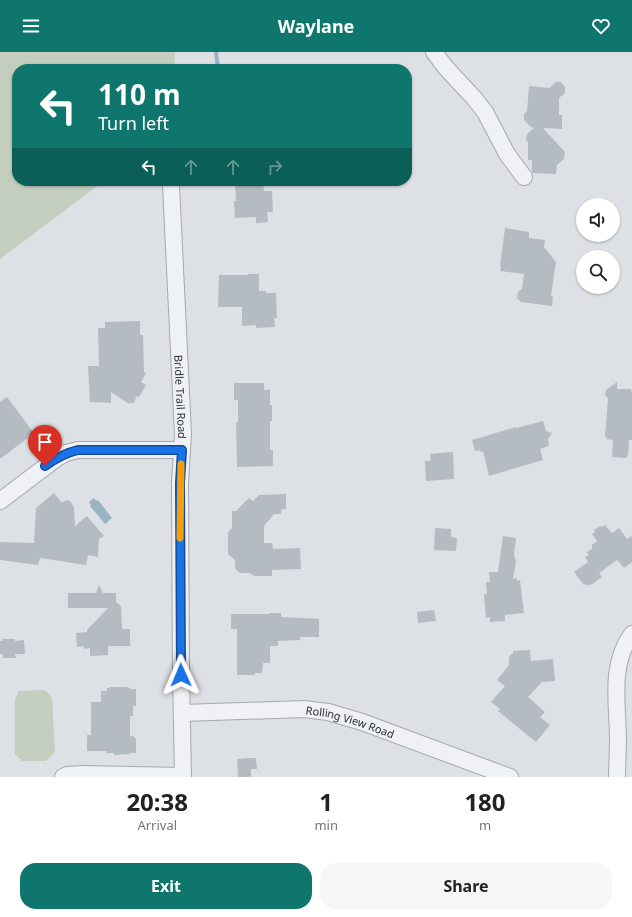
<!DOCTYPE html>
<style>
body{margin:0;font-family:"Noto Sans",sans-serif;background:#f6f6f6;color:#222;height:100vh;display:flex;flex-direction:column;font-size:15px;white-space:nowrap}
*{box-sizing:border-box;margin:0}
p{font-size:13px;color:#767676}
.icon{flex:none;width:22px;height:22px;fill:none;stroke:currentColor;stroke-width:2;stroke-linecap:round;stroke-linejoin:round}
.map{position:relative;height:725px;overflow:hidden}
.panel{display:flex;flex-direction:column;background:#fff;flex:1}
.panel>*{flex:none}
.guide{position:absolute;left:12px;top:12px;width:400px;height:122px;border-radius:16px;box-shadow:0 1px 3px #0004;background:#0f766e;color:#fff;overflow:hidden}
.tools{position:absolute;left:576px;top:146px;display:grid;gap:8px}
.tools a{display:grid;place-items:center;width:44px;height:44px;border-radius:50%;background:#fff;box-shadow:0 1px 3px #0004;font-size:20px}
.pin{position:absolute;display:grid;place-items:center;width:34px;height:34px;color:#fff;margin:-41px -17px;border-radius:50% 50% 50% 0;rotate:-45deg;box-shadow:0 0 4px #0007}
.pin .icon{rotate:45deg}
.me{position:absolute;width:44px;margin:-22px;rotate:359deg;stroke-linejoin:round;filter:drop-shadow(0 0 3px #0008)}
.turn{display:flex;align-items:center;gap:14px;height:84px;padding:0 20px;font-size:18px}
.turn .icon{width:52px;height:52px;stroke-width:2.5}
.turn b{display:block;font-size:28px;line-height:34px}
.lanes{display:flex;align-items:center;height:38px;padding:0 20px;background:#0003;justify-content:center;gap:20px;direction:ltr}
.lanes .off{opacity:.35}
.eta{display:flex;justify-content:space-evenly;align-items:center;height:68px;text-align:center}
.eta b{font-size:24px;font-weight:700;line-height:28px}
.action{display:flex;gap:8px;margin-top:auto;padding:8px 20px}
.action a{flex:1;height:46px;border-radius:16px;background:#0f766e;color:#fff;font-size:16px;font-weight:700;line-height:46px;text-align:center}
.action a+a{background:#f6f6f6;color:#222}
header{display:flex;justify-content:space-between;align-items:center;height:52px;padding:0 20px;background:#0f766e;color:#fff;font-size:18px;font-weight:700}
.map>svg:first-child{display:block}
</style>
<header><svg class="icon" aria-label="menu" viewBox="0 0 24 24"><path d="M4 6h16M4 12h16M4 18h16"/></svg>Waylane<svg class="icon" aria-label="heart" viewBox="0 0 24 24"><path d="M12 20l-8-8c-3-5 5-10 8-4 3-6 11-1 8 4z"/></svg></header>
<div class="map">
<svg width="632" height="725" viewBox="0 0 632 725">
<rect width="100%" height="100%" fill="#dde1e5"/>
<path fill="#c4cebe" d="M0,0H175L174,17H17V129H104L0,207Z
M45,638L52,646L55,700L46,709H22L15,702V647L19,639Z"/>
<path fill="#9ab3c2" d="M94,446L96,449L98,448L112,466L105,472L90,454L91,453L89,450Z"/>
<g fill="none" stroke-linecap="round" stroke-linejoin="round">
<path stroke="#9ab3c2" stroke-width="4" d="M216,0L218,17"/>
</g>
<path fill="#b4bbc1" d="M556,30H561L565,35V41L559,46V63H562V77L543,76L565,100L564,107L557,113L556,122L532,121V108H528V90L526,88L527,82L534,76L531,75L524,68V61L527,60L529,34L549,36Z
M235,129H263L264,139H272L273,160H267L268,170L256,171V165L235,166L234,149H236Z
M505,176L529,180V186L545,188L544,195L556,210L551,243L553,245L552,254L521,250L517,246L518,240L522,237L524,222L500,219L501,214H500Z
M248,222H259V239H266V241H276L277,266H274L275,275L256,276V273L242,274V255H218L219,223H248Z
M140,269V283H143L144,320L146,321L141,330L146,333L139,345L137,344L133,352L130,350L129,352L111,340V351L90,350L88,314H99L98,276H105V270Z
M617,330V337H631L632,341V388H629L628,404L627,403V406L612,405L613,388L606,387L607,385H605L608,346L605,343L606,338Z
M234,331H264V338H270V353H272V369H270V398H273V414L237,415L236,370H238V348H234Z
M7,345L33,380L28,384L29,385L0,407V350Z
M543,369L546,379L552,381L548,387L549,394L540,397L543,408L489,424L483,399L480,400V398L475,399L472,388L516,375V376Z
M453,400L454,427L426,429L425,409H431L430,402Z
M54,441L62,451L66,448L70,449L74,455L75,474L87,464L104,484L99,487L98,505L88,503L86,513L40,506L38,513L0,508V490L34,491L36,456Z
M286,442V457H282L281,462H274L264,474V491H272L273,497L300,496L301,517L272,518V524H254L250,521H240L235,516V508L228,502V480L232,476V459H236L249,446L253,449L259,443Z
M605,473L612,481L619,476L627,487L632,484V510L624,516L617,508L599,521L602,525L591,533L590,532L587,534L586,532L584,533L574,520L588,510L585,505L589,503L587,500L592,497V493L597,489L592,482L595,480L594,478L600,474L602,475Z
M435,476L451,477V485L457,486L456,499L434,498Z
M503,484L516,486L514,503L516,510L513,527L517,526V529L520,528L524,561L505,563V569L490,570V565L486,566L484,542H487L486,530H490L489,520H498Z
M99,533L103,541H116V550L121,554L122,577H130V594H108V603L90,604V596L84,597L83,594L77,595L76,581L87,580V578L108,556H68V541H96Z
M434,558L436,569L418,571L417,560Z
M270,561H281V565L319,567V585H300V588L278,589V594H270V611H263L262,621H255V623H237V577H231V562H270Z
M2,587H15V589L24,588L25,602H15L16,606H3V602H0V589H2Z
M530,598L531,609L553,607L555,629L542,630L528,645L545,660L540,665L550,673L536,690L498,659L500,657L491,650L505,634L497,628L509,613V606L511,602H513V599Z
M110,635H126L130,636V637H136V654H133V664H130V684H134V686H136V701H130V702L114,703V701H106V699H87V683H91V650H101V639H107V636H110Z
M250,706H256L257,717H251V725H238L237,707Z"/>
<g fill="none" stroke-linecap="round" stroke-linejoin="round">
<g stroke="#a3a9ae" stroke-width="18">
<g id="minor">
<path d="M434,0L446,16L474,46L485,60L507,102L524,125"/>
<path id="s1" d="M171,133L183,382L180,431L181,623L183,725"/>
<path d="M0,449L57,406L66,401L78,398H182"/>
<path id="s2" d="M182,661L304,657L328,660L362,670L510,725"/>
<path d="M63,725L67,723L83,722L183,724"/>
<path d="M617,725C617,713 618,700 618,688C618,652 609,613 632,582"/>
</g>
</g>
<use href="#minor" stroke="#eff1f4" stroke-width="16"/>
</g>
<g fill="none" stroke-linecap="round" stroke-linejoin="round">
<g stroke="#114b97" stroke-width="10">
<path id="route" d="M45,414C56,406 65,401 78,398H182L180,431L181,623"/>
</g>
<use href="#route" stroke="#1a73e8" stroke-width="7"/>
<path stroke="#f59e0b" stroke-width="7" d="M180,486L181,412"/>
</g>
<g text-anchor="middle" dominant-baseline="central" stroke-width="4" stroke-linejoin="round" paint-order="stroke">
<g font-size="11" fill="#28313a" stroke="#ecf0f3">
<text stroke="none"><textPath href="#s1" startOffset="212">Bridle Trail Road</textPath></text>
<text stroke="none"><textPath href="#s2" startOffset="170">Rolling View Road</textPath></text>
</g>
</g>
</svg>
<div class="tools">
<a><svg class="icon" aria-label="sound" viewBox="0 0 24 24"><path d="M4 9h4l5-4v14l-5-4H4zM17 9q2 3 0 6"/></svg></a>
<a><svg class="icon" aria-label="search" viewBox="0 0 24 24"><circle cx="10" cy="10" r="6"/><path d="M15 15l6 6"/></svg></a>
</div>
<div class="pin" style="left:45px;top:414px;background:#d93025"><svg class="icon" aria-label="arrive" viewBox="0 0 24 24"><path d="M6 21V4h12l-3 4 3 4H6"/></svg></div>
<svg class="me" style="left:181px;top:623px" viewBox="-20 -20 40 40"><path d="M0-17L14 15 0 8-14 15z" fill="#1a73e8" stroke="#fff" stroke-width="4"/></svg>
<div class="guide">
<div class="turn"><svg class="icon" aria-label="left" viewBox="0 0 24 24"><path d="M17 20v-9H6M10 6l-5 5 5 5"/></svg><div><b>110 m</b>Turn left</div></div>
<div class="lanes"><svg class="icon" aria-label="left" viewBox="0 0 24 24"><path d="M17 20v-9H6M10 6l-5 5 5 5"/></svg><svg class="icon off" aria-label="ahead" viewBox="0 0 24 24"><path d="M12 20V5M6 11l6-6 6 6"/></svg><svg class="icon off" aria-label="ahead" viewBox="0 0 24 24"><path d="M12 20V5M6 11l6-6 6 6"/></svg><svg class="icon off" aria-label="right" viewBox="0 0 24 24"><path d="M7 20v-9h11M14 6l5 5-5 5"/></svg></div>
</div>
</div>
<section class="panel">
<div class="eta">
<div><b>20:38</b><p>Arrival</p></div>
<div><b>1</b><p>min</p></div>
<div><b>180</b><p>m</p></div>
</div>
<div class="action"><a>Exit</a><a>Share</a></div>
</section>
